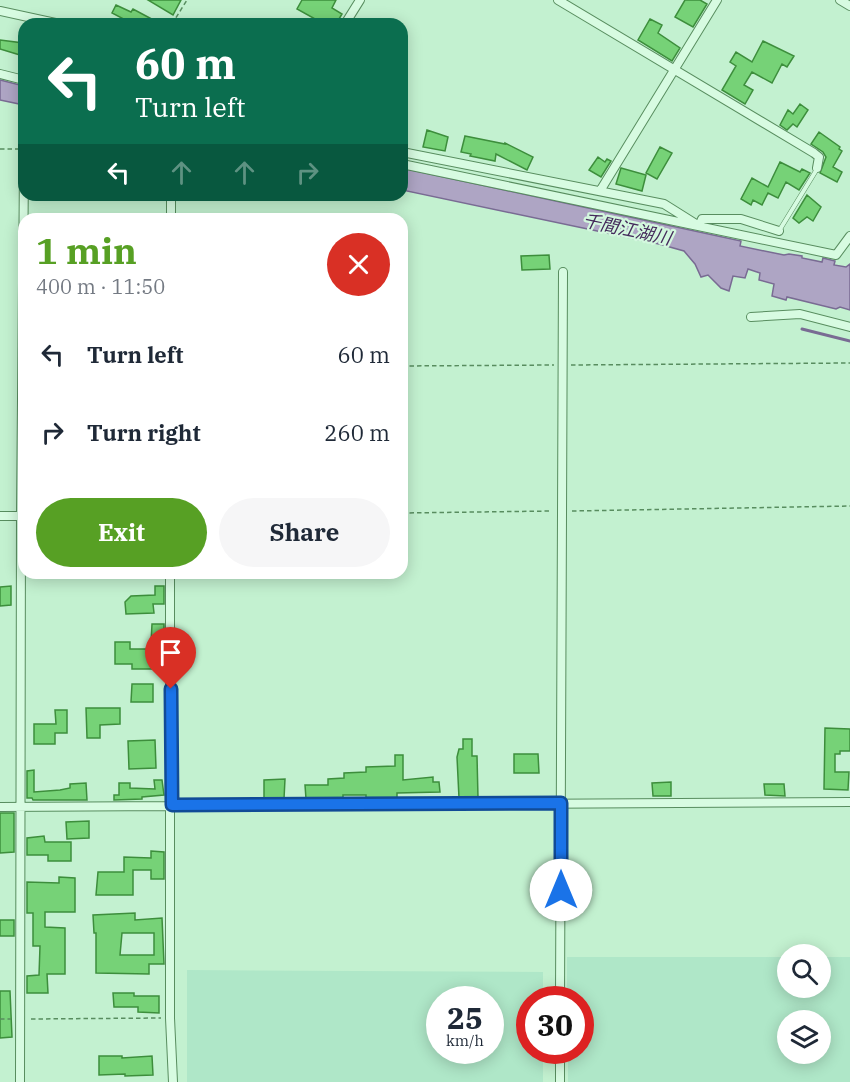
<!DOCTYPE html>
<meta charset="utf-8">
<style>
body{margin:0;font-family:"IBM Plex Serif","Noto Sans JP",serif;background:#f6f6f7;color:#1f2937;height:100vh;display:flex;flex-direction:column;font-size:22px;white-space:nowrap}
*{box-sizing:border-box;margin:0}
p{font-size:20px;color:#747a83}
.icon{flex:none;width:33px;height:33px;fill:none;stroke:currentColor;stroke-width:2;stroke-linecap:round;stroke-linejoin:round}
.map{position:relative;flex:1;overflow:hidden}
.sheet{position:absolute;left:18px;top:213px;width:390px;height:366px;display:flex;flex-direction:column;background:#fff;border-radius:18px;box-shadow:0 3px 15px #0003}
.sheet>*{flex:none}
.guide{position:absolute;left:18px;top:18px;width:390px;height:183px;border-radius:18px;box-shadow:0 3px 15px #0003;background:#0b6e4f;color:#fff;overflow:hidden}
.controls{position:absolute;left:777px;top:944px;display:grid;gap:12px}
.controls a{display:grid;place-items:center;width:54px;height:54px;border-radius:50%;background:#fff;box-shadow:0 3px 15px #0003;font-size:30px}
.speed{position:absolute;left:426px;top:986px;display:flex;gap:12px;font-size:30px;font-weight:700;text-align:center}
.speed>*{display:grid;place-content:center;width:78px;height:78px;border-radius:50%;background:#fff;box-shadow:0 3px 15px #0003;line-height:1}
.speed small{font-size:15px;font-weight:400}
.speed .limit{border:9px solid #d22;background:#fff;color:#111}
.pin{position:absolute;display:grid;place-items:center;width:51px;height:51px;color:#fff;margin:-62px -26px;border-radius:50% 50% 50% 0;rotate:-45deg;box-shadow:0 0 6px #0007}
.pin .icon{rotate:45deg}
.me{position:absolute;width:66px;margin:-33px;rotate:0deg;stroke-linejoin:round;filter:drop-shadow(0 0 4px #0008)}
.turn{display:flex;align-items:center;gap:21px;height:126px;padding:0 18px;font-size:27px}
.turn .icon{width:78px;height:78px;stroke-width:2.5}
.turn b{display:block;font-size:42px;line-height:51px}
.lanes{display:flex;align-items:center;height:57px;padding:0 18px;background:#0003;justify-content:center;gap:30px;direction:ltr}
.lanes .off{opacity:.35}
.round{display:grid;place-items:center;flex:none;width:63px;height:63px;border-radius:32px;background:#f6f6f7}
.head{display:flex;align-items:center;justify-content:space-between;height:102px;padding:0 18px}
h1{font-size:36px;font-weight:700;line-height:45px;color:#57a024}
.primary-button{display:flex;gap:12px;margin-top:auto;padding:12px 18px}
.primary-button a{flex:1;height:69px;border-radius:36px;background:#57a024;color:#fff;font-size:24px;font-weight:700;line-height:69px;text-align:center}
.primary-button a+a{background:#f6f6f7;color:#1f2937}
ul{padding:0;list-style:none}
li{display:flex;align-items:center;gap:18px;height:78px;padding:0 18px}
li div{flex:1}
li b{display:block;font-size:22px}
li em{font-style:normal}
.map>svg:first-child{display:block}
</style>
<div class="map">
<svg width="850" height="1082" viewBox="0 0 850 1082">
<rect width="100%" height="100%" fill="#c3f1d0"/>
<path fill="#afe7c8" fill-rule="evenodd" d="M567,957H787L788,987H820L821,957H850V1082H568V1050H580V999H567ZM788,1020H820V1053H788Z
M187,970L543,972V999H530V1050H543V1082H187ZM440,999H490V1050H440Z"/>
<path fill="#aea5c4" stroke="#796b93" stroke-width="1.5" d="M0,80L24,86V105L0,100Z
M402,168L741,241L740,246L784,255L789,254L802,256V258L822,262L823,258L835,261L834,265L846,267L850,264V310L840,307L836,309L787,297L786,300L772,296L774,284L759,280L760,273L748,269L745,278L733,276L729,291L721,288L708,275L701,277L695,264L684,251L659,244L402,190Z"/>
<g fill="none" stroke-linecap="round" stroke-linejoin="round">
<path stroke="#796b93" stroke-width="3" d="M802,329L850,341"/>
</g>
<path fill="#76d277" stroke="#3d8e3c" stroke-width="1.5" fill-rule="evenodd" d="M148,0H181L173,15Z
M302,0H336L332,8L342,14L336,24H324L297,9Z
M685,0H700L707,4L693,27L675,17Z
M116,5L131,12L133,9L161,24H133L112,13Z
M650,19L662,25L658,33L680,48L672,61L638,40Z
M0,40L23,43L20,55L0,49Z
M763,41L794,56L787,67L782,64L772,83L752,72L744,85L753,90L745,104L722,90L736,66L730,62L736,52L752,62Z
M800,104L808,110L797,127L793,124L787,130L780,125L788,110L793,114Z
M427,130L448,137L445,151L423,147Z
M819,132L840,147L839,149L842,151L833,167L842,172L837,182L820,173L826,157L823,152L811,144Z
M465,136L505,144V143L533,157L527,170L496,154L495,161L470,156L471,154L461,152Z
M660,147L672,153L657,179L646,173Z
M598,157L605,162L607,159L611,161L601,177L589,170Z
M780,162L800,172L802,169L810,173L799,190L786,182L778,198L768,193L762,205L753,200L751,205L741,199L752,178L768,187Z
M621,168L646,175L642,191L616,184Z
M807,195L821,207L813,221L807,217L799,223L793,218Z
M549,255L550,269L522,270L521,256Z
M11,586V605L0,606V587Z
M155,586H164V604H153L154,613L126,614L125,602L131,596L155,595Z
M152,624H164V644L151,643Z
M115,642H130V649H155V669H132V664H115Z
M132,684H153V702H131Z
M86,708H120V724L100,725V738H87Z
M55,710H67V733H55V744H34V724H56Z
M825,728L850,729V751H840V754H835V772H849L848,790L824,789Z
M463,739H472V756H477L478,798H459L457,757L459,749H463Z
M155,740L156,768L129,769L128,741Z
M514,754H538L539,773H514Z
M395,755H403V780L433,777V782H439L440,792L397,793V798H366V795H343V799H306L305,785H328V779L344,778V773L366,772V767L395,766Z
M34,770V792L60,790L70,788V784L86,783L87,800H33L32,798H27V771Z
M285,779L284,799H264V780Z
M154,780H162L164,795L142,797V799L114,800V795H119V783H130V788L155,789Z
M671,782V796H653L652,783Z
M764,784H784L785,796L765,795Z
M0,813H14V852L0,853Z
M89,821V838L67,839L66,822Z
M44,836L45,842H71V861H48V855H27V838Z
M151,851L164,852V879H151V870H133V895H96L98,872H124V857L151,858Z
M59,877L75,878V912H45V927L65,928V974H47L48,993H27V976L39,975L40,946H33V913H27V882L59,883Z
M135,913V920L162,918L164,964H149V974L96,973V933H94L93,915ZM122,933H154V955H120Z
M0,920H14V936H0Z
M0,991H10L12,1037L0,1038Z
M113,993H134V996H159V1013L138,1012V1007H114Z
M99,1056H122V1058L152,1056L153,1075L125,1076V1074L99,1075Z"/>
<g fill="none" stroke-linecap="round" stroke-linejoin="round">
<g stroke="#588d5f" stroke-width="5">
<path id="lane" d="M779,231L817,169"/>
</g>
<g stroke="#588d5f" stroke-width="10">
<path id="street" d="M558,0L814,153L819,157L817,168
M840,0L850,6
M0,11L60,24
M345,24L360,0
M0,74L24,80
M402,152L664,204L699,226L702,219H741L779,231
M402,164L836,255L850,236
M600,191L717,0
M171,195V219
M751,317L800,314L850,327
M0,516H24
M170,573V1018L173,1082
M0,807L850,802
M560,999L563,272
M20,1082L21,516L24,167
M560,1082V1050"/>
</g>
<path stroke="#588d5f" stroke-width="1.5" stroke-dasharray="4.5 3" stroke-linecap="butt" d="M172,24L187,0
M0,149H24
M571,365L850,363
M402,366L554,365
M572,511L850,506
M402,513L552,511
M0,1019H11
M31,1019L161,1018"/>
<use href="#lane" stroke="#d7fbe1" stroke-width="4"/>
<use href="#street" stroke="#d7fbe1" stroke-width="8"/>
</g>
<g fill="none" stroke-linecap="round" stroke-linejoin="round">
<g stroke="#114b97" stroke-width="15">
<path id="route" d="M171,689L172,805L561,803V890"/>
</g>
<use href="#route" stroke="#1a73e8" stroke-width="10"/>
</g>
<g text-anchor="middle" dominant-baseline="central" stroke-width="4.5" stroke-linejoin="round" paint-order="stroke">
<g font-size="18" font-style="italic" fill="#452b5c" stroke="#d3f8de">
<text transform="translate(627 229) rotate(12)">千間江湖川</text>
</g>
</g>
</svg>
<div class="controls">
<a><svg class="icon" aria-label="search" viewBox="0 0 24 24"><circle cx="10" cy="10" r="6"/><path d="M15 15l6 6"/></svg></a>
<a><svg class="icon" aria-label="layers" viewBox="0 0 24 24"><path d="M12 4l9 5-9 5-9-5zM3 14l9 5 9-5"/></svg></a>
</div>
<div class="speed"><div>25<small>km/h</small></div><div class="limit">30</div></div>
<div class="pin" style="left:171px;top:689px;background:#d93025"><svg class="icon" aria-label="arrive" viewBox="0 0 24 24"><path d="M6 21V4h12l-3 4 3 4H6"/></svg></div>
<svg class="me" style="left:561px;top:890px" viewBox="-20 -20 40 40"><circle r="19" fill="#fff"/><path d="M0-13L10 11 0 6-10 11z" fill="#1a73e8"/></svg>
<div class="guide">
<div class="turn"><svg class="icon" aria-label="left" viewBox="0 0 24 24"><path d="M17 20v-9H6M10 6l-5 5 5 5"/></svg><div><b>60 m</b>Turn left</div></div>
<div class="lanes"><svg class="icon" aria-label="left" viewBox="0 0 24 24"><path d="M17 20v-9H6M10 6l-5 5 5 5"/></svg><svg class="icon off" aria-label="ahead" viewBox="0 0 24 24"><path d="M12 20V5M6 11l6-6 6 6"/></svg><svg class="icon off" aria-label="ahead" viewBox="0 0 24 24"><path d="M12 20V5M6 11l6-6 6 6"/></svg><svg class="icon off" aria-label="right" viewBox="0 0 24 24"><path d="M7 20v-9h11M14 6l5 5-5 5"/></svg></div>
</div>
<section class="sheet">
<div class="head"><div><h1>1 min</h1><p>400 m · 11:50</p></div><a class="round" style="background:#d93025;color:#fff"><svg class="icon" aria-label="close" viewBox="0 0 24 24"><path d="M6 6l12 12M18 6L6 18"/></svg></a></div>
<ul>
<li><svg class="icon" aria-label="left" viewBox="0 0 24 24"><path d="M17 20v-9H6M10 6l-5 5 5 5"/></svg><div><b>Turn left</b></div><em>60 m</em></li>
<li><svg class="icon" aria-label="right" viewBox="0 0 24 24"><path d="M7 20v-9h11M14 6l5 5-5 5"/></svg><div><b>Turn right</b></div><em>260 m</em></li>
</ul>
<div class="primary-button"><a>Exit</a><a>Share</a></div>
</section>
</div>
